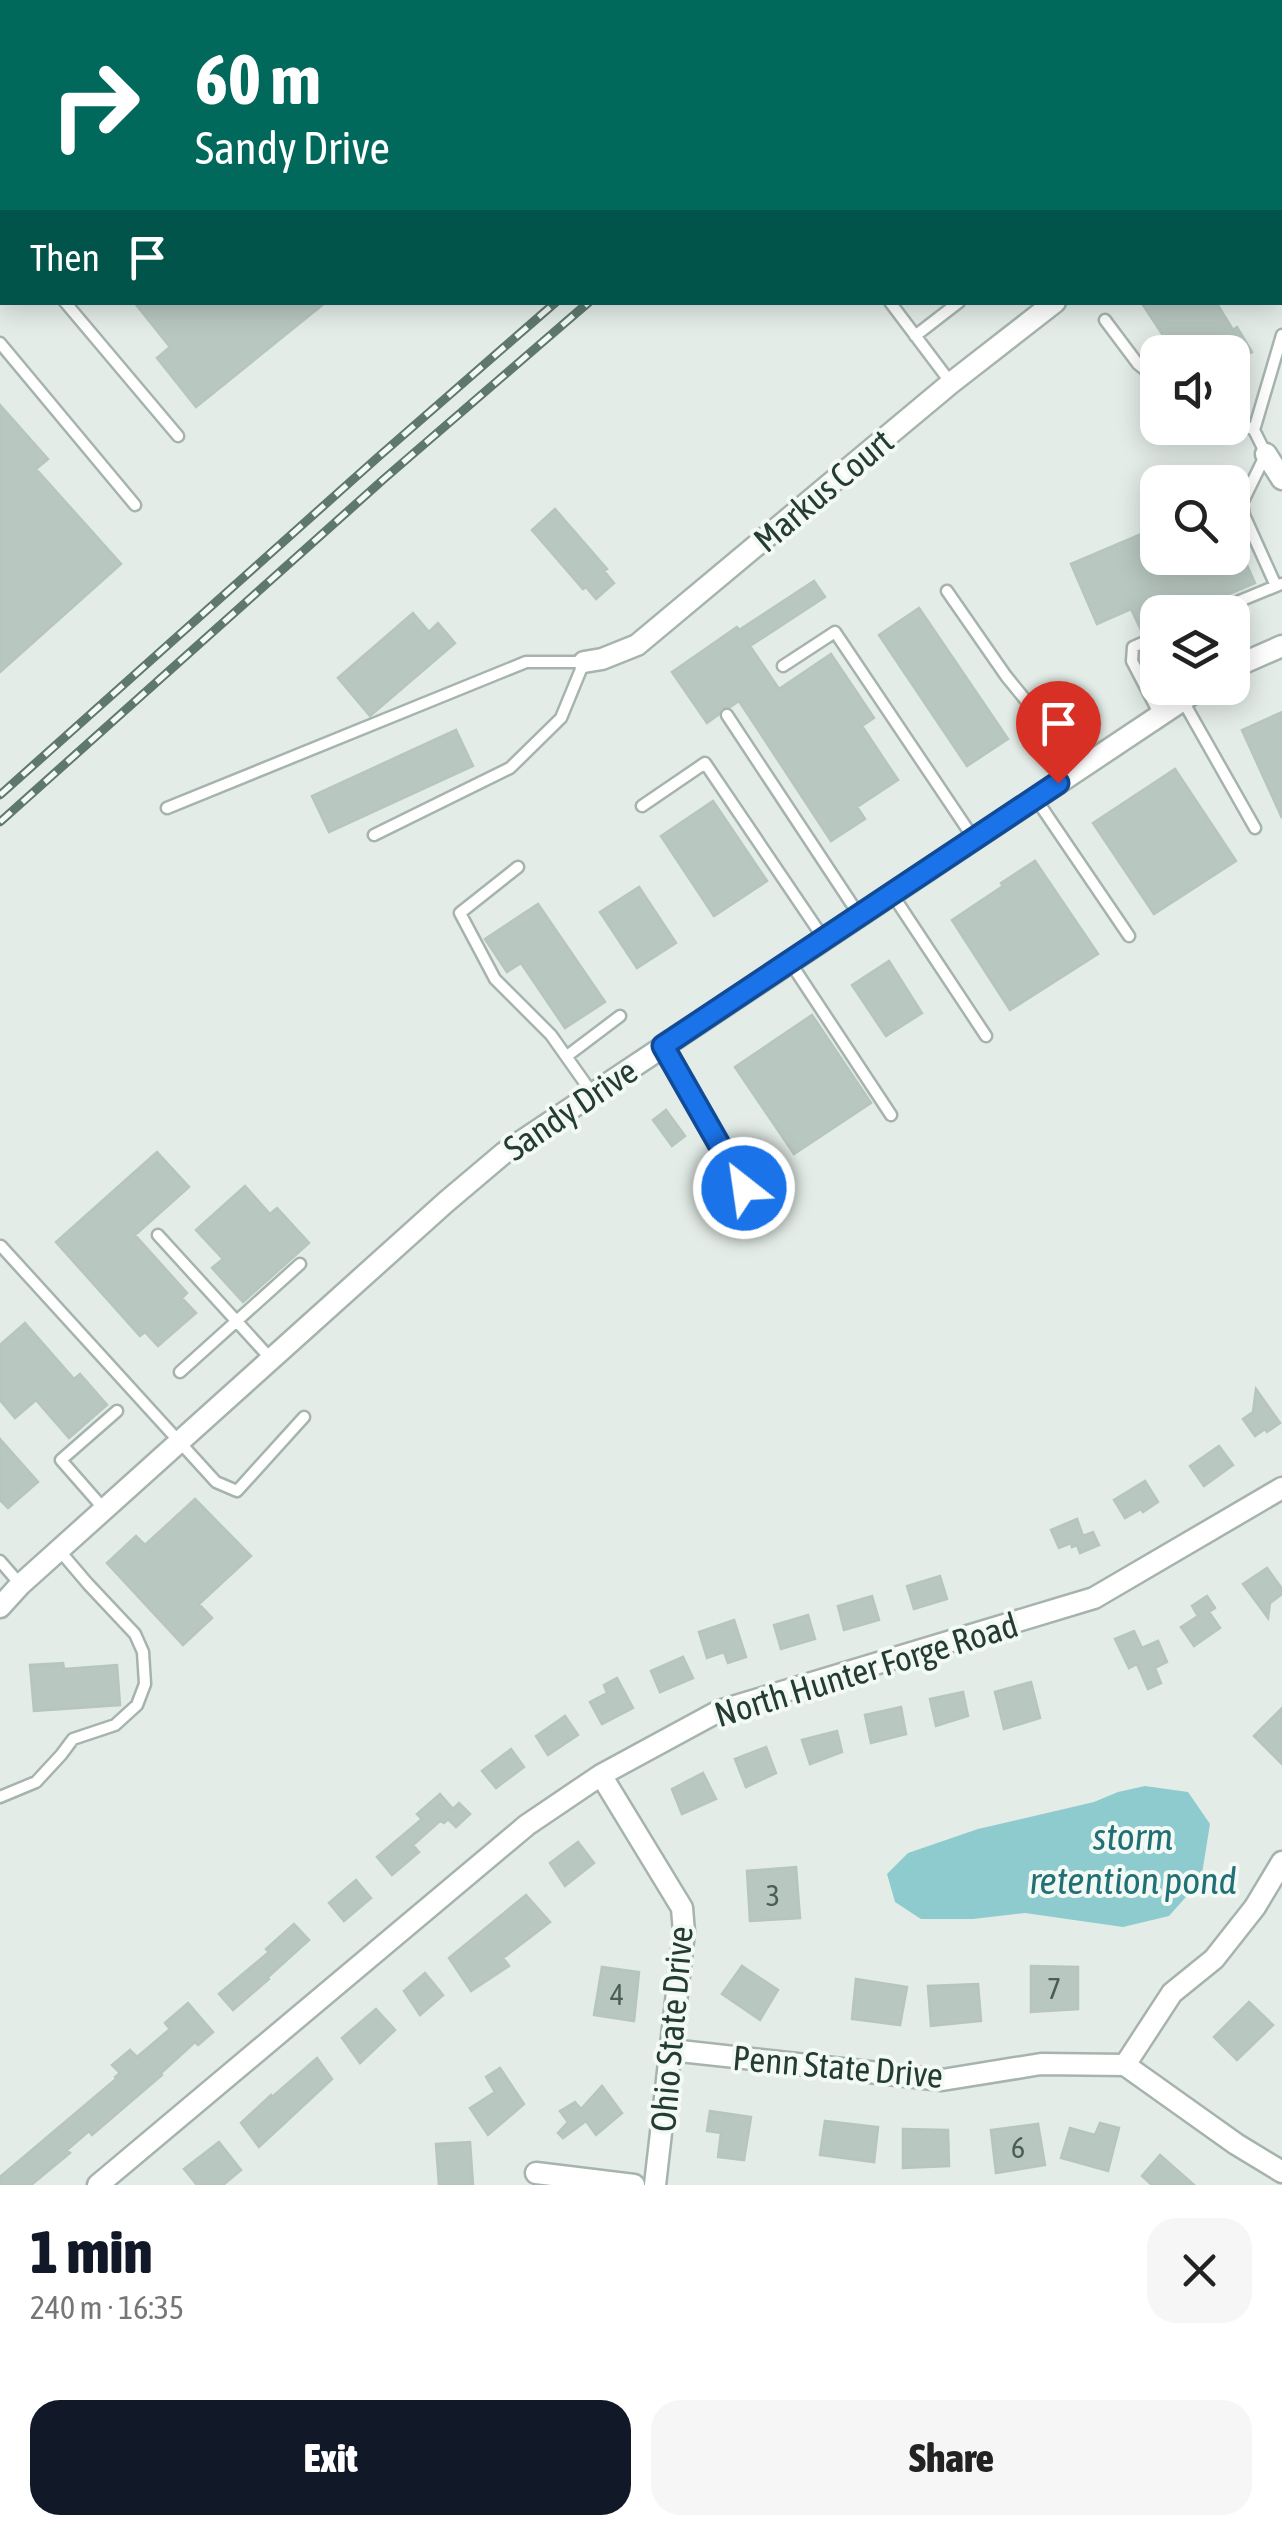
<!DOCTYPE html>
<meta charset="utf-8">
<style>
body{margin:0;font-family:"Asap Condensed",sans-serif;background:#f6f6f6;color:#222;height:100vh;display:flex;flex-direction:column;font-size:38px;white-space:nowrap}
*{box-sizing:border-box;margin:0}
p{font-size:32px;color:#767676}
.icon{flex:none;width:55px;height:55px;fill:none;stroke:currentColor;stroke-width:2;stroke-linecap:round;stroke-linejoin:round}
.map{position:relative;height:2185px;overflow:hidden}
.details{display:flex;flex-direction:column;background:#fff;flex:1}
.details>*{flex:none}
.banner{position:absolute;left:0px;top:0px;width:1282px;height:305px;box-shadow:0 5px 25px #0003;background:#00695c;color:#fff;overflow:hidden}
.tools{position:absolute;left:1140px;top:335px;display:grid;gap:20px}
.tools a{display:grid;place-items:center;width:110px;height:110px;border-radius:20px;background:#fff;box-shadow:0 5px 25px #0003;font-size:50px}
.pin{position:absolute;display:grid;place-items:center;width:85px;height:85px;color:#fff;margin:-102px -42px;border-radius:50% 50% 50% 0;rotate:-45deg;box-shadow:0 0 10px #0007}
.pin .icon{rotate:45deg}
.me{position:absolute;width:110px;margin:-55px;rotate:330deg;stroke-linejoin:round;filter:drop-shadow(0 0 8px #0008)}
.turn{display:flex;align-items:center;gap:35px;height:210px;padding:0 30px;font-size:45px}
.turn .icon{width:130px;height:130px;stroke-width:2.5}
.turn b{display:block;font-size:70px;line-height:85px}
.then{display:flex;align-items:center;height:95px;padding:0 30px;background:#0003;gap:20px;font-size:38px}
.round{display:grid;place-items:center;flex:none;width:105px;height:105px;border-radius:30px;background:#f6f6f6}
.overview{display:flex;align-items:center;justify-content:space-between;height:170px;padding:0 30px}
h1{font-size:60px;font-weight:800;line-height:75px;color:#111827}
.button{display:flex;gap:20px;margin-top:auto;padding:20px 30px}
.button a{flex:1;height:115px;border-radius:30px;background:#111827;color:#fff;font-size:40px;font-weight:800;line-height:115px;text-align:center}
.button a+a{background:#f6f6f6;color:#222}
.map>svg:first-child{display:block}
</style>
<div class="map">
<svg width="1282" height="2185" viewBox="0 0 1282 2185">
<rect width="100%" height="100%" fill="#e3ece7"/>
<path fill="#8ecbce" d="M1145,1786L1188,1792L1210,1824L1201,1880L1169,1916L1123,1927L1025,1913L973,1919H921L895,1902L887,1874L908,1853L978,1829L1094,1802L1118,1792Z"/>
<path fill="#b8c7c0" stroke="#b6c5bd" stroke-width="2.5" d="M134,302H326L196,407L157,358L170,347Z
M1141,302H1216L1233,330L1237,327L1252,352L1232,364V352H1174Z
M0,405L48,459L36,469L121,564L0,672Z
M555,509L607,569L604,571L614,583L596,599L586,587L583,589L532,530Z
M1158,527V558H1232V531L1255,583L1187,612H1158V626L1142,632L1131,609L1097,624L1071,564Z
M814,581L825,597L750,646L779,689L831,654L874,718L862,726L898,780L857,807L865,819L831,841L739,701L730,707L721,708L718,715L707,723L672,672L737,627L739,630Z
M919,608L1008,739L967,766L879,635Z
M413,613L429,632L438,623L455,643L370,716L338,678Z
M1282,712V818L1242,730Z
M456,730L473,766L329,832L312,796Z
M1175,769L1236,861L1154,914L1093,823Z
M713,801L767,881L714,916L661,836Z
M1035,861L1098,954L1010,1010L952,920L1003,886L1001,883Z
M639,887L676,943L637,968L600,912Z
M538,904L605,1002L565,1028L521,963L507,972L485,939Z
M889,961L922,1013L886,1036L852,985Z
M812,1015L871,1103L794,1154L735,1067Z
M666,1110L685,1136L672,1146L653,1120Z
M157,1152L189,1187L135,1235L187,1293L182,1298L196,1313L158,1346L145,1332L140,1336L56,1242Z
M245,1186L270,1214L277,1208L309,1243L243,1302L212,1268L223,1259L196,1230Z
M25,1323L74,1379L80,1374L107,1405L69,1438L36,1400L15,1418L0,1400V1345Z
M1256,1389L1280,1423L1267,1432L1265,1429L1255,1436L1243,1419L1253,1412Z
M0,1439L38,1482L8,1508L0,1500Z
M1219,1446L1233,1465L1204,1486L1190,1466Z
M1145,1481L1158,1502L1143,1512L1141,1509L1125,1518L1114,1500Z
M195,1499L251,1556L199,1604L212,1618L183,1645L107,1563L136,1536L145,1545Z
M1077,1519L1083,1536L1093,1532L1099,1545L1080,1553L1077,1545L1072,1547L1071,1543L1059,1548L1051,1530Z
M1267,1568L1282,1589V1594L1270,1603L1268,1618L1243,1584Z
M940,1576L947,1599L914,1609L907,1586Z
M872,1596L879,1620L844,1630L838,1606Z
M1207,1596L1215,1608L1209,1612L1220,1628L1194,1646L1181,1627L1198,1616L1192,1606Z
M808,1615L815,1639L781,1649L774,1625Z
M734,1620L746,1657L728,1663L724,1652L707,1658L699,1632Z
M1134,1631L1142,1648L1158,1641L1167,1662L1155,1668L1161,1683L1148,1689L1137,1664L1129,1668L1115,1639Z
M683,1657L693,1678L660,1692L651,1671Z
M63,1663L64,1669L117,1665L120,1705L34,1711L30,1665Z
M617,1678L633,1708L602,1724L590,1702L607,1693L604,1685Z
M1031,1682L1040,1718L1004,1729L995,1692Z
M963,1692L968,1716L936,1726L930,1699Z
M901,1707L906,1734L871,1743L865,1715Z
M1282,1708V1764L1254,1736Z
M565,1716L578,1735L548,1755L536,1736Z
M837,1731L842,1752L810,1764L802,1740Z
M766,1747L776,1773L746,1787L735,1759Z
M511,1749L524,1767L496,1788L482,1771Z
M703,1773L716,1799L682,1814L672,1789Z
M440,1794L453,1809L459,1803L470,1814L456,1827L448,1819L444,1823L440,1821L413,1845L419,1852L392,1875L377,1857L422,1819L417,1814Z
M578,1842L594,1863L565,1886L550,1863Z
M796,1867L800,1918L750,1921L747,1871Z
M356,1880L371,1898L344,1921L329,1903Z
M526,1895L550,1922L503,1958L509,1966L471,1991L449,1958Z
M294,1924L309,1940L268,1977L269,1979L233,2010L219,1994L269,1952L266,1949Z
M742,1966L778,1990L760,2020L722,1994Z
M1031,1966L1078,1967V2009L1031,2012Z
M602,1967L639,1972L634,2021L594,2015Z
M425,1973L443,1995L420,2015L404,1991Z
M856,1979L907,1987L900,2025L852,2019Z
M978,1984L981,2021L931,2026L928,1986Z
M1249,2002L1273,2025L1237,2060L1214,2037Z
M188,2003L213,2032L198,2045L195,2042L161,2073L162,2075L92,2135L89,2131L67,2150L70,2153L31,2185H0V2177L116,2079L115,2077L120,2073L112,2065L130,2050L137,2057L170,2029L165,2023Z
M376,2009L395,2030L360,2063L342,2038Z
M317,2058L332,2079L259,2147L241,2123L271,2095L272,2097Z
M500,2068L524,2104L488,2135L470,2108L495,2092L486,2077Z
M602,2086L622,2113L596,2135L586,2121L563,2138L558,2133L568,2122L560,2111L575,2102L581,2109Z
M710,2111L751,2117L744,2160L718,2157L721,2133L707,2131Z
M825,2121L878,2127L874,2162L820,2155Z
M1100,2123L1119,2128L1108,2171L1061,2158L1070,2128L1095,2135Z
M1038,2124L1045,2165L996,2173L991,2130Z
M903,2129L948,2130L949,2166L903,2168Z
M219,2142L241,2170L223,2185H197L184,2169Z
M470,2142L473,2185H439L436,2144Z
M1160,2155L1194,2185H1152L1142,2176Z"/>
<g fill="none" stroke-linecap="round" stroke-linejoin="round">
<g stroke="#a6b4ad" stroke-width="15">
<path id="service" d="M195,0L197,2
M402,0L405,2
M770,2L773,0
M0,225L2,228
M65,302L178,436
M890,302L951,383
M1105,320L1138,364L1158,380
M915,336L959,302
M0,343L135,505
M1232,420L1254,430
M1276,586L1244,515L1242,503L1266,454L1254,430L1282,335
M947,591L1006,676L1081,768
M1213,612L1281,584
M1158,636L1133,647L1132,661L1160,715
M783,666L835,632L974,839
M1183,701L1255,828
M727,715L859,915
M1036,799L1129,936
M642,806L705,763L824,939
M167,808L526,662H584L561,718L510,768L374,835
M518,867L460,913L495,979L551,1035L592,1093
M892,894L986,1036
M790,962L891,1115
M663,1047L744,1188
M567,1056L620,1016
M158,1235L271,1359
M1,1246L216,1482L237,1491L304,1417
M180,1372L300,1264
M104,1509L61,1460L117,1411
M0,1561L20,1584
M0,1797L36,1782L61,1755L73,1739L115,1725L137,1705L145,1684L143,1652L135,1634L88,1584L59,1550"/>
</g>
<g stroke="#a6b4ad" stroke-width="25">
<path id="minor" d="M1280,135L1282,134
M1266,454L1282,479
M584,662L602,659L637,645L951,383L1055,302
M1232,668L1282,646
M0,1607L20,1585L59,1550L446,1202L504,1153L1201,688
M601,1775L682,1908L684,1932L655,2185
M671,2050L942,2080L1041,2064L1125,2065
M1125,2065L1172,1993L1214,1959L1255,1907L1282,1862
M1125,2065L1236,2144L1282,2172
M536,2173L634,2185
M98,2185L527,1825L601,1775L719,1711L1094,1598L1282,1488"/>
</g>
<use href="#service" stroke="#fff" stroke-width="10"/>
<use href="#minor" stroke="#fff" stroke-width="20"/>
<g stroke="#5e786e" stroke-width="9">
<path id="rail" d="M917,2L920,0
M949,2L952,0
M971,2L974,0
M0,795L377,458L556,302
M0,822L385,478L589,302"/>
</g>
<use href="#rail" stroke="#f3f9f5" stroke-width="5" stroke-dasharray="15" stroke-linecap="butt"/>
</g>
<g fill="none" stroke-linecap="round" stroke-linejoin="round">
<g stroke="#114b97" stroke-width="25">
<path id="route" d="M744,1188L663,1046L1058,783"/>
</g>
<use href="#route" stroke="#1a73e8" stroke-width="18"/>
</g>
<g text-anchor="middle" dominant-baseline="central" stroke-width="8" stroke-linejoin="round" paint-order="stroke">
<g font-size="30" fill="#495f56">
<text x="773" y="1895">3</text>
<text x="1054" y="1988">7</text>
<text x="617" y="1994">4</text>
<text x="1018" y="2147">6</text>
</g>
<g font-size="35" fill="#243c33" stroke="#f3f9f5">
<text transform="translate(823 490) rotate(-40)">Markus Court</text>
<text transform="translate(570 1109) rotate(-34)">Sandy Drive</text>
<text transform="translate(866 1669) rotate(-17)">North Hunter Forge Road</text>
<text transform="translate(671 2029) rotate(-85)">Ohio State Drive</text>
<text transform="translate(838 2066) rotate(5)">Penn State Drive</text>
</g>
<g font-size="38" font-style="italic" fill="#217075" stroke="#f3f9f5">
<text x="1133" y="1836">storm<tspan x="1133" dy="44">retention pond</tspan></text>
</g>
</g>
</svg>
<div class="tools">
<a><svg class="icon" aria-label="sound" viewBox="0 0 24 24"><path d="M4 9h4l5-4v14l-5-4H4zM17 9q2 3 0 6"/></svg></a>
<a><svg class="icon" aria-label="search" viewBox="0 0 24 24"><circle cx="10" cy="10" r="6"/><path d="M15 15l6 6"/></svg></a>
<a><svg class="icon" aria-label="layers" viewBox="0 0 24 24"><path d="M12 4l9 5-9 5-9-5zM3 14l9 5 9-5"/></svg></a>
</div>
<div class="pin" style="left:1058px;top:783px;background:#d93025"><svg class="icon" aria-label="arrive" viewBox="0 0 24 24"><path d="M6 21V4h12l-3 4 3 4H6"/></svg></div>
<svg class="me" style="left:744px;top:1188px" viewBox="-20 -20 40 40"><circle r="17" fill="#1a73e8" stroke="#fff" stroke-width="3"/><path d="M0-11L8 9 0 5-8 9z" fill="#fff"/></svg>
<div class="banner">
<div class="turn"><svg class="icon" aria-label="right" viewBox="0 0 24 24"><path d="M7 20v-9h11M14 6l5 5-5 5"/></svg><div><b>60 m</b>Sandy Drive</div></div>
<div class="then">Then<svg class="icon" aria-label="arrive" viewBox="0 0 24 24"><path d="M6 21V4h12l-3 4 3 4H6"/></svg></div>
</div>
</div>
<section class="details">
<div class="overview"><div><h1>1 min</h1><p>240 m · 16:35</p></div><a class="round"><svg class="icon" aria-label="close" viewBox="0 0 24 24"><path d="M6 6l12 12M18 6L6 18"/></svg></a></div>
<div class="button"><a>Exit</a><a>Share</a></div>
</section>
